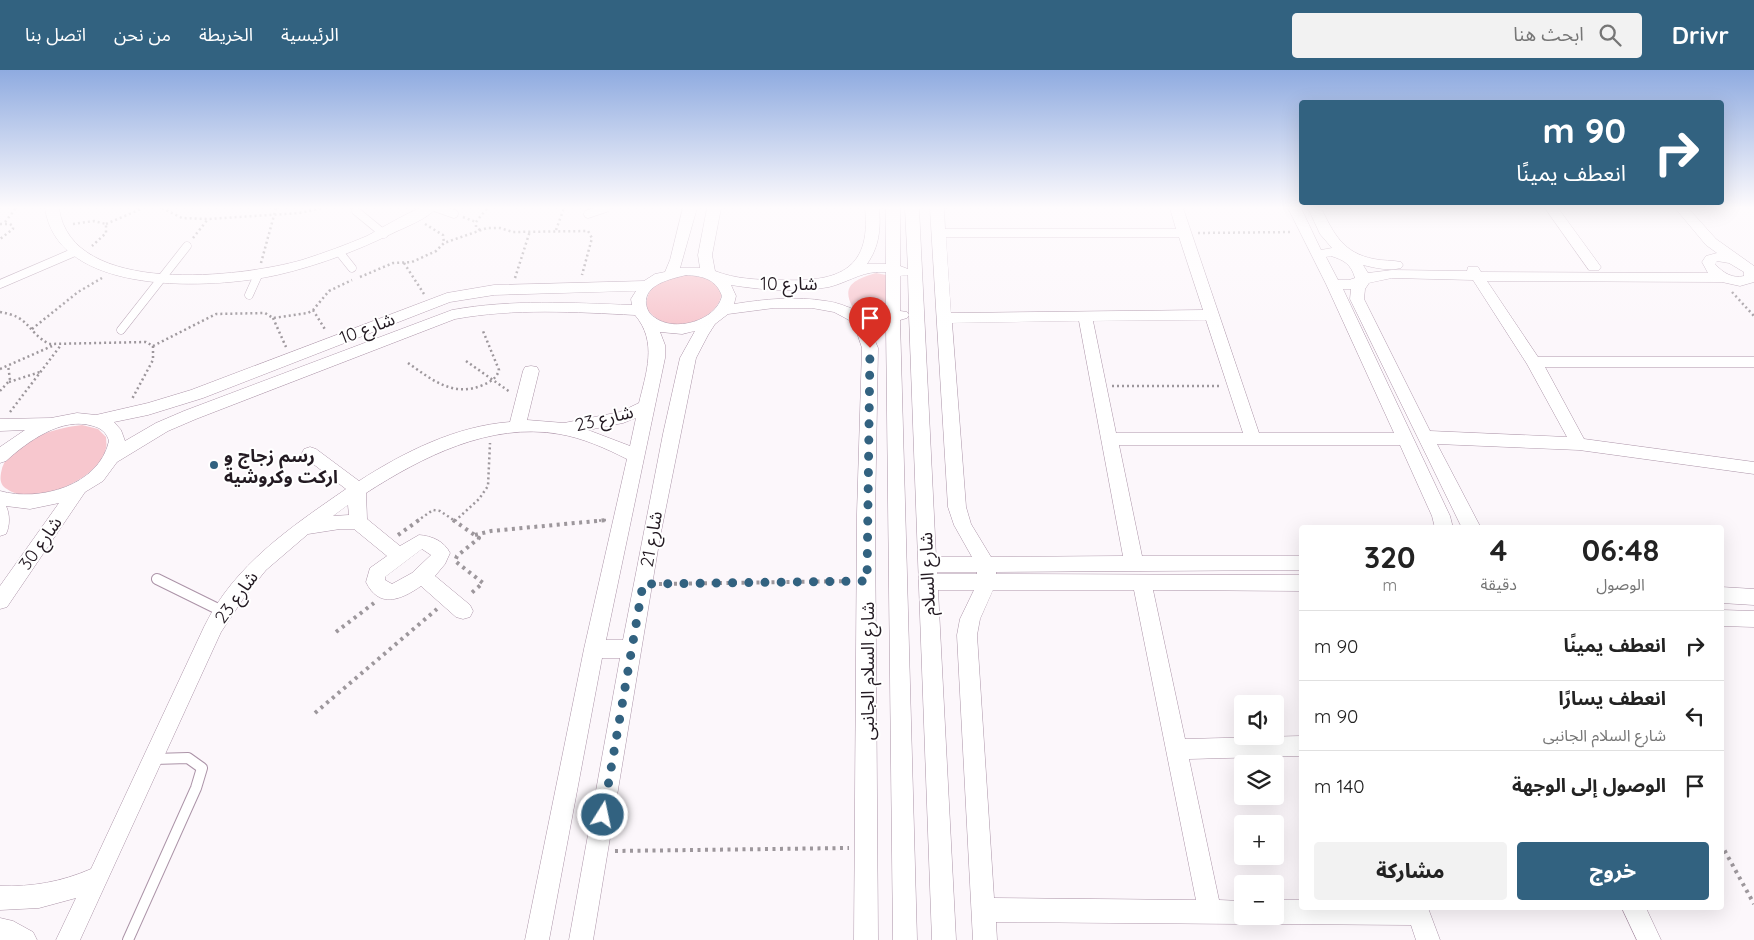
<!DOCTYPE html>
<html lang="ar">
<meta charset="utf-8">
<style>
body{margin:0;font-family:Quicksand,"Noto Sans Arabic",sans-serif;background:#f2f2f2;color:#222;direction:rtl;height:100vh;display:flex;flex-direction:column;font-size:19px;white-space:nowrap}
*{box-sizing:border-box;margin:0}
p{font-size:16px;color:#767676}
.icon{flex:none;width:28px;height:28px;fill:none;stroke:currentColor;stroke-width:2;stroke-linecap:round;stroke-linejoin:round}
.map{position:relative;flex:1;overflow:hidden;direction:ltr}
.side{position:absolute;left:1299px;top:455px;width:425px;height:385px;display:flex;flex-direction:column;background:#fff;border-radius:5px;box-shadow:0 5px 20px #0002;direction:rtl}
.side>*{flex:none}
.hud{position:absolute;left:1299px;top:30px;width:425px;height:105px;border-radius:5px;box-shadow:0 5px 20px #0002;direction:rtl;background:#326280;color:#fff;overflow:hidden}
.buttons{position:absolute;left:1234px;top:625px;display:grid;gap:10px}
.buttons a{display:grid;place-items:center;width:50px;height:50px;border-radius:5px;background:#fff;box-shadow:0 5px 20px #0002;font-size:25px}
.pin{position:absolute;display:grid;place-items:center;width:42px;height:42px;color:#fff;margin:-51px -21px;border-radius:50% 50% 50% 0;rotate:-45deg;box-shadow:0 0 5px #0007}
.pin .icon{rotate:45deg}
.me{position:absolute;width:55px;margin:-28px;rotate:10deg;stroke-linejoin:round;filter:drop-shadow(0 0 4px #0008)}
.turn{display:flex;align-items:center;gap:18px;height:105px;padding:0 15px;font-size:22px}
.turn .icon{width:65px;height:65px;stroke-width:2.5}
.turn b{display:block;font-size:35px;line-height:42px}
.eta{display:flex;justify-content:space-evenly;align-items:center;height:85px;text-align:center}
.eta b{font-size:30px;font-weight:800;line-height:35px}
.cta{display:flex;gap:10px;margin-top:auto;padding:10px 15px}
.cta a{flex:1;height:58px;border-radius:5px;background:#326280;color:#fff;font-size:20px;font-weight:800;line-height:58px;text-align:center}
.cta a+a{background:#f2f2f2;color:#222}
ul{padding:0;list-style:none}
li{display:flex;align-items:center;gap:15px;height:70px;padding:0 15px;border-top:1px solid #e0e0e0}
li div{flex:1}
li b{display:block;font-size:19px}
li em{font-style:normal}
header{display:flex;align-items:center;gap:30px;box-sizing:border-box;height:70px;padding:0 25px;background:#326280;color:#fff}
header strong{font-size:24px}
nav{display:flex;gap:28px;margin-inline-start:auto;font-size:18px}
.search{width:350px;height:45px;background:#f2f2f2;display:flex;align-items:center;gap:12px;box-sizing:border-box;padding:0 18px;border-radius:5px;color:#767676;font-size:19px}
.map>svg:first-child{display:block}
</style>
<header>
<strong>Drivr</strong>
<div class="search"><svg class="icon" aria-label="search" viewBox="0 0 24 24"><circle cx="10" cy="10" r="6"/><path d="M15 15l6 6"/></svg>ابحث هنا</div>
<nav><a>الرئيسية</a><a>الخريطة</a><a>من نحن</a><a>اتصل بنا</a></nav>
</header>
<div class="map">
<svg width="1754" height="870" viewBox="0 0 1754 870">
<rect width="100%" height="100%" fill="#fcf7fb"/>
<path fill="#f7c7ce" d="M876,203L886,205L887,243L870,244L853,238C840,215 856,209 876,203Z
M687,205C760,211 699,271 659,250C655,248 651,243 647,240C643,214 666,208 687,205Z
M82,355L98,359L106,367C106,370 107,375 106,378C101,409 32,438 7,419C0,415 0,409 1,403C6,371 55,358 82,355Z"/>
<g fill="none" stroke-linecap="round" stroke-linejoin="round">
<g stroke="#ac94a8" stroke-width="9">
<path id="lane-far1" d="M437,138L454,144
M356,141L384,164
M588,144L606,138
M340,183L352,198
M0,214L77,181
M249,225L258,205
M121,260L187,176"/>
</g>
<g stroke="#ac94a8" stroke-width="12">
<path id="lane" d="M157,509L224,542
M128,870L196,718L202,698L188,688L154,689"/>
</g>
<g stroke="#ac94a8" stroke-width="1">
<path id="street" d="M45,138H59C71,228 243,207 302,190C324,183 346,175 367,166C378,160 412,140 421,138C426,138 431,138 436,138C428,149 403,158 391,164C354,182 316,196 277,205C214,219 57,228 45,138Z
M683,138H697L680,198H700L698,185L707,138H721L712,185L715,201C735,209 758,210 780,210C834,212 872,203 865,138H879C881,159 879,177 867,194H886V138H900V196L908,199L905,138H919L936,487H972L954,455L948,437L930,138H944L945,159H1176L1170,138H1183L1259,363H1394L1326,214L1288,138H1301L1321,180L1332,178L1320,164L1308,138H1321C1334,164 1343,183 1374,189C1383,191 1392,190 1401,192L1403,195L1401,198C1389,201 1375,198 1363,195L1368,203L1392,200L1467,201L1468,197H1478L1481,202L1708,203L1702,192L1706,186L1717,183L1706,175L1675,138H1688L1716,169L1754,196V212L1740,216L1722,212L1487,211L1538,287H1754V297H1545L1584,369L1754,392V404L1579,380L1437,374L1481,458H1462L1350,229L1351,219H1343L1450,446L1453,458H1435L1432,446L1400,375H1119L1142,486H1301V500L996,502V504L1301,505V521L1153,520L1185,669L1301,666V686L1189,689L1219,830L1242,831V846H1252L1250,850L1242,854L996,852L997,870H973L957,565L960,549L974,520H938L956,870H932L909,245L907,248L900,250L917,870H893L886,254H868L878,278L875,444L878,870H854L857,444L862,278L855,257L849,250L834,242L812,238H774L728,244L715,254L708,265L696,288L660,467L593,870H569L620,588H602L549,870H525L584,579L627,389C605,378 583,368 559,364C490,352 422,387 366,423L367,449L400,476L419,465C432,466 444,471 450,483L445,494L435,506L470,535L473,541L470,547L463,549L456,547L421,516C401,530 379,539 366,512L370,498L387,486L354,459H340L308,464L266,500L245,526L221,562L80,870H56L76,828L39,838L0,840V816C32,817 61,812 91,799L204,557C234,495 291,457 346,419L304,387L302,383L304,379L310,377L316,379L359,411C404,382 456,356 510,352L523,301L525,297L531,296L537,297L539,301L527,350L564,353L620,342L639,333C646,303 658,272 635,245C575,242 515,238 455,249L196,349L168,361L117,392L103,411L85,422L7,537L0,539V516L59,433L30,439L6,436C10,444 10,456 6,464L0,466V421C39,432 99,416 109,371C107,363 101,358 93,356C62,346 27,372 6,391L0,393V377L25,360L0,361V349L51,348L77,343L96,345L148,333L191,320L447,223L494,215L644,211L655,204L665,202L670,190ZM946,167H1179L1203,240L951,243ZM1331,186C1344,190 1351,194 1355,208L1349,210H1338L1326,187ZM1717,191L1729,193L1744,202V206C1733,209 1723,203 1715,194ZM877,202H886V244C859,247 850,234 826,231C796,226 765,229 734,234L736,226L731,215C762,220 798,223 829,217C846,213 859,203 877,202ZM686,205C703,206 716,209 722,226C716,251 674,263 654,247C649,244 647,239 646,234C644,214 671,209 686,205ZM908,205L909,245L907,242L900,241V206ZM1392,208L1473,210L1527,294L1567,367L1430,361L1364,229L1365,219L1369,213ZM636,221L631,229L632,235C571,233 512,229 452,240L184,341L156,353L125,371L121,360L114,352L148,345L203,328L450,232L494,225ZM1206,250L1243,363H1116L1093,251ZM1079,251L1123,486L991,487L971,454L966,437L952,253ZM695,261L680,288L663,364L623,570H606L665,288V275L660,262L682,264ZM636,348L630,376L588,360L623,353ZM348,435L349,445L333,446ZM422,479L431,485L412,503L392,514L385,510V507ZM937,502H977V504H937ZM993,520H1134L1196,830L994,828L977,565L980,549Z
M1545,138H1558L1601,197L1599,200H1589Z
M1721,517L1754,519V535L1721,533Z
M1721,540L1754,541V557L1721,556Z
M1275,830H1301V838H1428L1440,870H1416L1411,855L1275,854L1267,850L1265,846H1275Z
M1622,838H1646L1661,870H1637Z
M0,848L13,851L33,862L37,870H0Z"/>
</g>
<path stroke="#9d979c" stroke-width="2.5" stroke-dasharray="2 3" stroke-linecap="butt" d="M162,138L182,148L208,149L299,143L323,138
M463,147L476,152
M5,152L16,138
M0,154H10L13,156V159L0,169
M73,154L94,151L106,154V163L92,176
M106,154L143,138
M425,154L443,165L444,173
M480,160L476,157V152L487,138
M556,160L564,138
M1198,163L1292,162
M193,168L208,149
M261,193L276,138
M404,193L424,224
M360,207L393,193L412,192L436,181L444,173L487,158H500L513,162L588,161L592,168L582,205
M515,208L530,161
M1732,222L1754,246
M313,240L326,261
M0,242C31,247 26,261 49,274L146,272L153,276V290L132,329
M273,248L286,277
M32,259L78,222L102,208
M153,276L216,244L265,243L273,248L308,243L313,240L329,221L352,210
M466,291L510,322
M408,293C431,309 453,328 483,315C490,312 497,308 499,300L483,261
M0,299L52,276
M9,312L40,302
M1112,316H1220
M0,321L10,310L8,295
M10,342L61,275
M417,451L433,440L440,441L455,451
M455,451L479,429L488,416L490,373
M594,451L607,450"/>
<path stroke="#9d979c" stroke-width="4" stroke-dasharray="3 4.5" stroke-linecap="butt" d="M453,450L479,468L457,486L455,491L483,513L469,525
M398,465L419,450
M475,465L491,461L607,450
M659,514L850,511
M336,562L374,533
M315,643L437,539
M1721,774L1754,834
M615,781L849,778"/>
<use href="#lane-far1" stroke="#fff" stroke-width="8"/>
<use href="#lane" stroke="#fff" stroke-width="10"/>
<use href="#street" fill="#fff" fill-rule="evenodd"/>
</g>
<linearGradient id="sky" x2="0" y2="1"><stop stop-color="#8fabe0"/><stop offset="0.53" stop-color="#fefbfd"/><stop offset="1" stop-color="#fefbfd" stop-opacity="0"/></linearGradient>
<rect width="1754" height="260" fill="url(#sky)"/>
<g fill="none" stroke-linecap="round" stroke-linejoin="round">
<path stroke="#326280" stroke-width="9" stroke-dasharray="0 16.2" d="M603,745L643,514L867,511L870,278"/>
</g>
<circle fill="#326280" stroke="#fff" stroke-width="2" cx="214" cy="395" r="5"/>
<g text-anchor="middle" dominant-baseline="central" stroke-width="4" stroke-linejoin="round" paint-order="stroke">
<g font-size="18" fill="#231a22" stroke="#fff">
<text x="789" y="213">شارع 10</text>
<text transform="translate(367 258) rotate(-21)">شارع 10</text>
<text transform="translate(604 348) rotate(-14)">شارع 23</text>
<text transform="translate(651 469) rotate(-80)">شارع 21</text>
<text transform="translate(40 473) rotate(-55)">شارع 30</text>
<text transform="translate(927 504) rotate(-92)">شارع السلام</text>
<text transform="translate(236 527) rotate(-54)">شارع 23</text>
<text transform="translate(867 601) rotate(-90)">شارع السلام الجانبى</text>
</g>
<g font-size="18" font-weight="bold" fill="#231a22" stroke="#fff" text-anchor="start">
<text x="224" y="385">رسم زجاج و<tspan x="224" dy="21">اركت وكروشية</tspan></text>
</g>
</g>
</svg>
<div class="buttons">
<a><svg class="icon" aria-label="sound" viewBox="0 0 24 24"><path d="M4 9h4l5-4v14l-5-4H4zM17 9q2 3 0 6"/></svg></a>
<a><svg class="icon" aria-label="layers" viewBox="0 0 24 24"><path d="M12 4l9 5-9 5-9-5zM3 14l9 5 9-5"/></svg></a>
<a>+</a>
<a>−</a>
</div>
<div class="pin" style="left:870px;top:278px;background:#d93025"><svg class="icon" aria-label="arrive" viewBox="0 0 24 24"><path d="M6 21V4h12l-3 4 3 4H6"/></svg></div>
<svg class="me" style="left:603px;top:745px" viewBox="-20 -20 40 40"><circle r="17" fill="#326280" stroke="#fff" stroke-width="3"/><path d="M0-11L8 9 0 5-8 9z" fill="#fff"/></svg>
<div class="hud">
<div class="turn"><svg class="icon" aria-label="right" viewBox="0 0 24 24"><path d="M7 20v-9h11M14 6l5 5-5 5"/></svg><div><b>90 m</b>انعطف يمينًا</div></div>
</div>
<section class="side">
<div class="eta">
<div><b>06:48</b><p>الوصول</p></div>
<div><b>4</b><p>دقيقة</p></div>
<div><b>320</b><p>m</p></div>
</div>
<ul>
<li><svg class="icon" aria-label="right" viewBox="0 0 24 24"><path d="M7 20v-9h11M14 6l5 5-5 5"/></svg><div><b>انعطف يمينًا</b></div><em>90 m</em></li>
<li><svg class="icon" aria-label="left" viewBox="0 0 24 24"><path d="M17 20v-9H6M10 6l-5 5 5 5"/></svg><div><b>انعطف يسارًا</b><p>شارع السلام الجانبى</p></div><em>90 m</em></li>
<li><svg class="icon" aria-label="arrive" viewBox="0 0 24 24"><path d="M6 21V4h12l-3 4 3 4H6"/></svg><div><b>الوصول إلى الوجهة</b></div><em>140 m</em></li>
</ul>
<div class="cta"><a>خروج</a><a>مشاركة</a></div>
</section>
</div>
